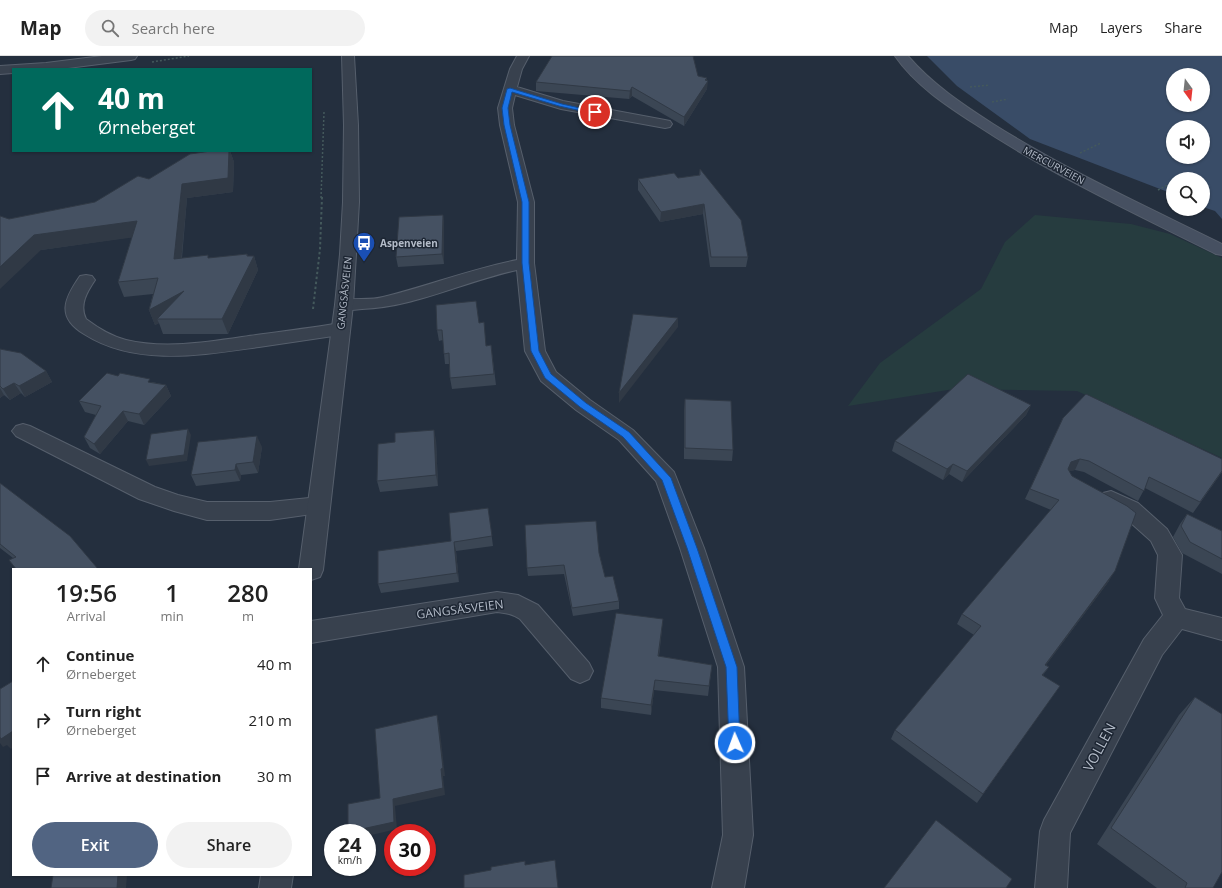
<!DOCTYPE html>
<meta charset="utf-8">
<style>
body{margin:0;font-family:"Open Sans",sans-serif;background:#f2f2f2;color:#222;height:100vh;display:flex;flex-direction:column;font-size:15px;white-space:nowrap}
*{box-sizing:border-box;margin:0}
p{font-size:13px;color:#767676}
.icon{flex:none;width:22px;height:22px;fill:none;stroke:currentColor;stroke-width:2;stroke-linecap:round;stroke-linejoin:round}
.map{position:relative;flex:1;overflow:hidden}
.sheet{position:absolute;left:12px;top:512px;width:300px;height:308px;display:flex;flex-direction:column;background:#fff;border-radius:0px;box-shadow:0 1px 3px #0004}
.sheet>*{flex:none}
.banner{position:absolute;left:12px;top:12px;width:300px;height:84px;border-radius:0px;box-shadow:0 1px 3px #0004;background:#00695c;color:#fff;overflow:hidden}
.needle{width:26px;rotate:165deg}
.fabs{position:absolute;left:1166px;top:12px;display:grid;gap:8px}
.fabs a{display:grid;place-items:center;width:44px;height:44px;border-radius:50%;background:#fff;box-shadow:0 1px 3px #0004;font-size:20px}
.speed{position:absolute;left:324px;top:768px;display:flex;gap:8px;font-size:20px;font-weight:700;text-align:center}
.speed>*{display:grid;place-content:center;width:52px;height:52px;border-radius:50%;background:#fff;box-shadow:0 1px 3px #0004;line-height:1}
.speed small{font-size:10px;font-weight:400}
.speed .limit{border:6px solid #d22;background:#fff;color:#111}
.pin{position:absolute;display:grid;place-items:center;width:34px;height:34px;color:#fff;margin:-17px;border:2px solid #fff;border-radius:50%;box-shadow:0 1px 4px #0007}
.me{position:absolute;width:44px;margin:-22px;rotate:358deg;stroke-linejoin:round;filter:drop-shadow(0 0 3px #0008)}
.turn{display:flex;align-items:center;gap:14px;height:84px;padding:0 20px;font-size:18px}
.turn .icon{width:52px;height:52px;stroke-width:2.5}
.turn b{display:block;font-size:28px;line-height:34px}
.eta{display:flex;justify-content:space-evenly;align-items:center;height:68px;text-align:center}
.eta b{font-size:24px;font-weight:600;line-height:28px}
.action{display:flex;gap:8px;margin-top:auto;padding:8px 20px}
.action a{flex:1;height:46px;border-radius:24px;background:#516482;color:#fff;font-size:16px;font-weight:600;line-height:46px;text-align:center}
.action a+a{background:#f2f2f2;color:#222}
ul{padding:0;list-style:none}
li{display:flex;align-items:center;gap:12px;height:56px;padding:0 20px}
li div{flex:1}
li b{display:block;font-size:15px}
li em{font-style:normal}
header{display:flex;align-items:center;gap:24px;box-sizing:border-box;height:56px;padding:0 20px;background:#fff;border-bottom:1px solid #e0e0e0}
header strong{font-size:19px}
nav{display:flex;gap:22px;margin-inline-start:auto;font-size:14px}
.search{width:280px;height:36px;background:#f2f2f2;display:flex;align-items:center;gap:10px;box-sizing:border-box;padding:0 14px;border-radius:22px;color:#767676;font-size:15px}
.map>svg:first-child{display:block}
</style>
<header>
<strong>Map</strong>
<div class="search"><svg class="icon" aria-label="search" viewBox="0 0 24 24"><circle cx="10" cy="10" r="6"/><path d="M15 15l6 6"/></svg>Search here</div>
<nav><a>Map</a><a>Layers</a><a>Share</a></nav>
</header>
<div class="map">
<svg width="1222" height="832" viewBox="0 0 1222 832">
<rect width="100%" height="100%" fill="#242f3e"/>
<path fill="#263c3f" d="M1035,159L1131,168L1170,178L1222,202V402L1077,335L954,333L848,350L880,307L981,233L1005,186Z"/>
<path fill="#394c67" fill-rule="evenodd" d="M927,0H1222V163L1215,155L1203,151V123H1173V138L1030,83L957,30ZM1173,19H1203V49H1173ZM1173,71H1203V101H1173Z"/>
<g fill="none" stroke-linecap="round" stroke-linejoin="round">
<g stroke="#565f6c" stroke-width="2">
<path id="minor" d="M517,0H529L522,13L517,31L563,45L665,64L670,65L672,68L670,71L665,72L561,53L515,39L512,52L514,69L534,146V207L545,295L556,316L590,344L633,374L674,416L704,492L744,611L753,779L744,832H712L723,779L718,611L680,492L656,425L619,384L576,354L541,325L525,295L517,214C465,225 416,251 362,253C354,254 346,255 338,253L335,249L338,245C353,241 369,245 383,241C428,230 471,213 517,204L518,146L500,69L498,52L510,13Z
M86,219L92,220L95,224C87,236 79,249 86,263C98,272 111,280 126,284C167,294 214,285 256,279C284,275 312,272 340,267L347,269L349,273L347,277L340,279C313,283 286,287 259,291C201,299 136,311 84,278C56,261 64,243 80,220Z
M23,368L30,370L155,431L178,439L207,446H270L319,441L327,443L330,449L327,455L319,457L270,464H207L174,455L139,443L16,380L12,375L16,370Z
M1111,435L1138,447L1167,473L1182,499L1179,542L1185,553L1222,562V584L1182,573L1162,599L1070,777L1067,832H1035L1040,775L1044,764L1144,583L1163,559L1155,542L1158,499L1151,485L1122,459L1103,449L1100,443L1103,437Z
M497,536L518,539L538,549L589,607L593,615L589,623L580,627L571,623L520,563C513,558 506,557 497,556L311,587V565Z"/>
</g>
<g stroke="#565f6c" stroke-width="2">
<path id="tertiary" d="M102,0H137L135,3L131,4L60,13H13V17L0,18V10L46,7Z
M342,0H354L358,69L359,146L356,198L353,249L323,514L320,521L311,524V513H299L335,249L340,198L343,146L344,69Z
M261,819H293L291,832H259Z"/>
</g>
<g stroke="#565f6c" stroke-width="2">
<path id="secondary" d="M895,0H908C932,28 962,48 993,68C1066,114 1145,150 1222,188V199L1216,198C1134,157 1052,119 975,68C947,50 915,29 895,0Z"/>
</g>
<path stroke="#44595c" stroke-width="1.5" stroke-dasharray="2 2" stroke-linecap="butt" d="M152,6L189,0
M970,31L990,29
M992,46L1008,43
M1080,97L1101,87
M1178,123L1184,119
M1158,134L1173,126
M321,142L324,56"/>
<path stroke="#44595c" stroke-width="2" stroke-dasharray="2.5 2.5" stroke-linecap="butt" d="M313,253L320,193L322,141"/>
<use href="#minor" fill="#38414e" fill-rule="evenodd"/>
<use href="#tertiary" fill="#38414e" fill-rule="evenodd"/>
<use href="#secondary" fill="#465061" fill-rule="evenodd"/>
</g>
<path fill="#3b4654" d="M698,20L707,22V33L684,70L632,40L629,43L536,35V26Z
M211,95H230L234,106L233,136L187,142L182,202H209L247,198L248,200H254L258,214L228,278H163L159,267L155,269L149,254L153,238L124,241L118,226L132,181L41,194L9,163L95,146L149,123Z
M700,113L748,201L746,211H710L703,158L660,166L638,134V123L678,122L699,119Z
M443,159L444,169V208L398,211L396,201Z
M479,267L486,290L491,289L496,329L452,333L450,322L449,308H445L444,298L443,284L439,285L437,274Z
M0,293L46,315L52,326L25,341L21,337L10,344L4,339L0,342Z
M152,326L166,329L171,340L144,369L128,365L100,398L90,392L84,381L96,359L85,356L79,345Z
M685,343L733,394L732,405L684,403V354Z
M1031,349L1026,359L962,426L949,418L943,424L892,395L895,385Z
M1063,362L1222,416L1193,457L1145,432L1138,445L1084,416L1075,414L1069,415L1109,525L1046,609L1049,611L1043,619L1053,639L977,747L891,683L895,674L974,579L957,568L962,558L1051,454L1025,443Z
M436,384L438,430L380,436L377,425Z
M262,391L258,417L241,419L240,425L196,430L191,419Z
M0,427L98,513L13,502L0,492Z
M488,452L493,490L456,495L459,526L381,537L378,528L451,485Z
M1187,458L1222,475V518L1182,497L1173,481L1180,468Z
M599,497L605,521L619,545V553L573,560L564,518L528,520L527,512Z
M662,573L659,600L712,609L708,640L654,634L651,659L601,652V642Z
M1195,641L1213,832H1157L1097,788L1179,659Z"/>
<path fill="#303945" d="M707,22V27L708,25L707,33L684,70V61Z
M632,31V40L629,43L630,35Z
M229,95H230L234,106L233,136L187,142L180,217L174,203L182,128Z
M704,148L703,158L660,166L661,156Z
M443,159L444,169V208L442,198Z
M137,165L143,180L41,194L0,233V211L34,179Z
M247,198L250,207L254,200L258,214L228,278L222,263Z
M184,235L157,263L159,267L155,269L149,254Z
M678,262V271L619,347V337Z
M46,315L52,326L25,341L19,330Z
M14,327L21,337L10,344L3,333Z
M166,329L171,340L144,369L139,358Z
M0,332L4,339L0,342Z
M1031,349L1026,359L962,426L967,415Z
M123,355L128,365L100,398L94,388Z
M188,373L191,379L187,405L149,410L146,404Z
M434,374L436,384L438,430L436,419Z
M257,380L262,391L258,417L253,406Z
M1080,403L1075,414L1066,416L1071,406Z
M236,408L241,419L240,425L235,414Z
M953,408L949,418L943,424L947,413Z
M454,486L456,495L459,526L457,517Z
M1115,515L1109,525L1039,618L1045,609Z
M663,563L662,573L657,610L658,600Z
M655,624L654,634L651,659V649Z
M1060,630L1053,639L977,747L983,738Z
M437,659L439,667L445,720H443L445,739L395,750L397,773L367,780V777H349L348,776L393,743Z
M13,675V691L11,693L7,689L3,691L0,687V680Z
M118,819H127L126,832H117Z"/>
<path fill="#455162" stroke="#303945" d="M552,0H693L698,20L707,22L705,24L708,25L684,61L632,31L630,35L536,26Z
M211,95H229L228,122L182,128L174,203L208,199V202L247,198V200H254L222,263H157L184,235L149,254L158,222L118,226L137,165L34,179L0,211V160L9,163L95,146L138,120L149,123L190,98Z
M700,113L741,164L748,201H711L704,148L661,156L638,123L674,117L678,122L700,119Z
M443,159L442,198L396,201L399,161Z
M476,245L479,267L484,266L486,290L491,289L494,318L450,322L449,297L444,298L442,274H437L436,249Z
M633,258L678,262L619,337Z
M0,293L21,297L46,315L19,330L14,327L3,333L0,330Z
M107,317L118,320L120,317L150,323L148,326L166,329L139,358L123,355L94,388L84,381L101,350L79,345Z
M968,318L1031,349L967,415L953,408L947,413L895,385Z
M1086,338L1222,403V415L1200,446L1149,421L1144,435L1089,405L1080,403L1071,406L1068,413L1072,420L1127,450L1136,457L1115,515L1045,609L1049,611L1042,619L1060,630L983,738L895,674L981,570L962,558L1059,444L1030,433L1063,362Z
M685,343L731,345L733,394L685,392Z
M188,373L184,399L146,404L151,378Z
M434,374L436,419L377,425L378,388L395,386V377Z
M257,380L253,406L236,408L235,414L191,419L198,386Z
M0,427L70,480L98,513H16L9,504L16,501L0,488Z
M488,452L492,480L454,486L457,517L378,528V495L451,485L449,457Z
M1187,458L1222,475V503L1190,486L1181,470Z
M596,465L599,497L605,521L613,520L619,545L572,552L564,509L527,512L525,469Z
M616,557L663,563L658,600L712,609L709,630L655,624L651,649L601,642Z
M13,625V675L1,683L0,681V633Z
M1195,641L1222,658V816L1213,832H1185L1187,827L1111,772Z
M437,659L443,712L441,713L443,732L393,743L394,766L348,776V748L380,742L375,673Z
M936,764L1012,823L1006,832H884Z
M555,804L558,832H464V819L491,814V811L525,805V809Z
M53,819H118L117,832H51Z"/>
<path fill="#1a73e8" stroke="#114b97" d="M510,32L562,48L598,56L595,58L559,50L512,36L508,52L510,69L529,146V207L539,295L551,318L586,347L629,376L671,422L697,492L737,611L740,687L739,691L735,693L730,691L729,687L726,611L687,492L662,424L623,381L580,351L545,322L531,295L522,207V146L504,69L502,52L507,33Z"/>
<defs>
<g id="bus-pin" transform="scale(1.15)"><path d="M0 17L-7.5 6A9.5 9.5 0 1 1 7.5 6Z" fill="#1a4fb4" stroke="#1d2633"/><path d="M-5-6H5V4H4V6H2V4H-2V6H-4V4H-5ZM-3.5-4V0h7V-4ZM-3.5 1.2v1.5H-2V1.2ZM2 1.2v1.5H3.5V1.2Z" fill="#fff"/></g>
</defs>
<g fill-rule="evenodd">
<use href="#bus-pin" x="364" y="187"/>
</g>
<g text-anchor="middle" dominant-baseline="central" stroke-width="3" stroke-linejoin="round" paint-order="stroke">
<g font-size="10" fill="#b4bcc9" stroke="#1d2633">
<text transform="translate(1054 109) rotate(28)">MERCURVEIEN</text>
<text transform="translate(344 237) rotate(-84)">GANGSÅSVEIEN</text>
</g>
<g font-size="10" font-weight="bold" fill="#b4bcc9" stroke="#1d2633" text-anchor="start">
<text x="380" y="187">Aspenveien</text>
</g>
<g font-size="12" fill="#b4bcc9" stroke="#1d2633">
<text transform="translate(460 553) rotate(-7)">GANGSÅSVEIEN</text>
</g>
<g font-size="14" fill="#b4bcc9" stroke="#1d2633">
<text transform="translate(1099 691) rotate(-62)">VOLLEN</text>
</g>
</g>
</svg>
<div class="fabs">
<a><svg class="needle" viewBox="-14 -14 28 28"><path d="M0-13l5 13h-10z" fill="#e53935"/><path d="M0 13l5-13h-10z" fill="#767676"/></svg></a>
<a><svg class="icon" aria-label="sound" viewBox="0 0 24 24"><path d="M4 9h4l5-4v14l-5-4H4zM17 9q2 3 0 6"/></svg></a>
<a><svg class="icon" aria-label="search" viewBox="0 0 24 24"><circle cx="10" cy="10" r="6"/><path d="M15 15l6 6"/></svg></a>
</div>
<div class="speed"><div>24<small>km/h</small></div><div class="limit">30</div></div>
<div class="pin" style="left:595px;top:56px;background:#d93025"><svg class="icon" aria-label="arrive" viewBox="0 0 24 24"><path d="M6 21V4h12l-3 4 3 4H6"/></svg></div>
<svg class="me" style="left:735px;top:687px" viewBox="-20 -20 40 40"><circle r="17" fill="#1a73e8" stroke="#fff" stroke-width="3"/><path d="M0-11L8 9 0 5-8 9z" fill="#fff"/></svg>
<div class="banner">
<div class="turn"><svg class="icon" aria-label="ahead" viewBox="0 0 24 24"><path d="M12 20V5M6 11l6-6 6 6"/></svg><div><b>40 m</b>Ørneberget</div></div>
</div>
<section class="sheet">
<div class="eta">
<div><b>19:56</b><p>Arrival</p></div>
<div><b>1</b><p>min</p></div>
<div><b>280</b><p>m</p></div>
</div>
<ul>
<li><svg class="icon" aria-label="ahead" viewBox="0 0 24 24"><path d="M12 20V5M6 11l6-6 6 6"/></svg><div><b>Continue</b><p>Ørneberget</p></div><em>40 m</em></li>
<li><svg class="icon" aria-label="right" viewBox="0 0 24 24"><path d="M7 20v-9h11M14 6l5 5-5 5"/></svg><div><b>Turn right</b><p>Ørneberget</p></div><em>210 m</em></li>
<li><svg class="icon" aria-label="arrive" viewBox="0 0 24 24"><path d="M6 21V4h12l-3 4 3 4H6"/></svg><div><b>Arrive at destination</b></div><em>30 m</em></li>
</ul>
<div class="action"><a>Exit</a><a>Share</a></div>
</section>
</div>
